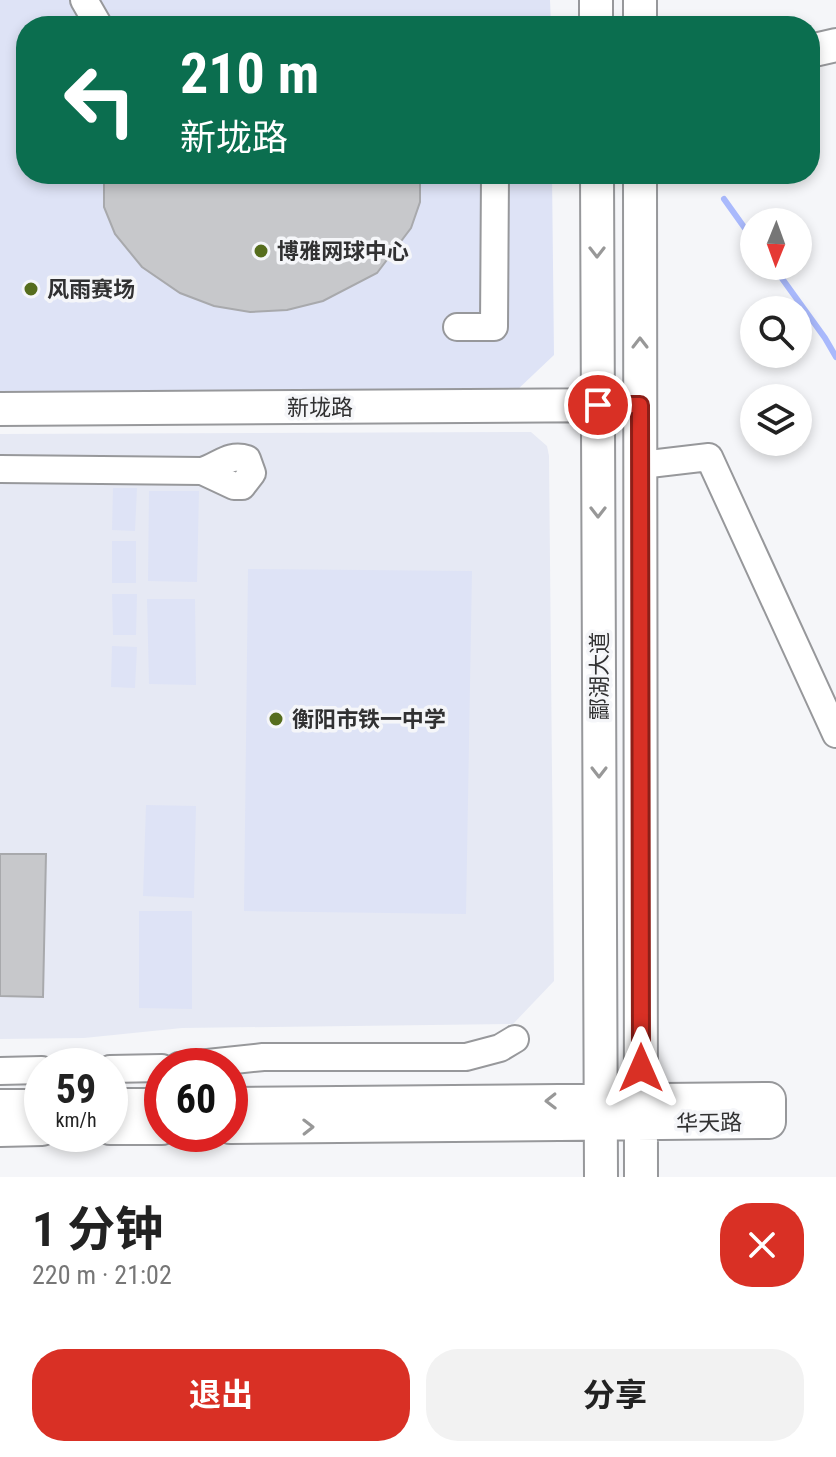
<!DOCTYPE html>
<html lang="zh">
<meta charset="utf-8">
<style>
body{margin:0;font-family:"Roboto Condensed","Noto Sans SC",sans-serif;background:#f2f2f2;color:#222;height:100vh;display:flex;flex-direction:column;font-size:30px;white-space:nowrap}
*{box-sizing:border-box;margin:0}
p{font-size:26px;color:#767676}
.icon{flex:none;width:44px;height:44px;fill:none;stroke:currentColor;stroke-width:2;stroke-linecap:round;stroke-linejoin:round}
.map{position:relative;height:1177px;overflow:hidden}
.details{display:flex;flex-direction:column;background:#fff;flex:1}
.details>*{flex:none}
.banner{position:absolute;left:16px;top:16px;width:804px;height:168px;border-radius:32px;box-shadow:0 4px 12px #0003;background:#0b6e4f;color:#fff;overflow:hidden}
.needle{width:52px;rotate:181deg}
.tools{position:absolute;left:740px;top:208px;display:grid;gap:16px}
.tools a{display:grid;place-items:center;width:72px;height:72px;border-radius:50%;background:#fff;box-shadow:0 4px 12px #0003;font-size:40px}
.speed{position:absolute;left:24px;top:1048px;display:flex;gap:16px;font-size:40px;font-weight:700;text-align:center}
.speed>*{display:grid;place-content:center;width:104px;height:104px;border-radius:50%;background:#fff;box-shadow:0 4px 12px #0003;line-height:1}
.speed small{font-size:20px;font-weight:400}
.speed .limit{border:12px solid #d22;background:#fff;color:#111}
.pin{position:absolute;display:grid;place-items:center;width:68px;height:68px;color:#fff;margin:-34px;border:4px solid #fff;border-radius:50%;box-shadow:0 2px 8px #0007}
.me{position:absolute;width:88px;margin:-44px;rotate:0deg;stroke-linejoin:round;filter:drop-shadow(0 0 6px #0008)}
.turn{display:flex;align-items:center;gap:28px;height:168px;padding:0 32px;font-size:36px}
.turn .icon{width:104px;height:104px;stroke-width:2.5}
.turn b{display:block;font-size:56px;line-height:68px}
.round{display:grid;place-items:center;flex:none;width:84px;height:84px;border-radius:32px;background:#f2f2f2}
.head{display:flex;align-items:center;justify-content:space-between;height:136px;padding:0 32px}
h1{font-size:48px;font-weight:700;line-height:60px}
.button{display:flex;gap:16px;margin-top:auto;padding:16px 32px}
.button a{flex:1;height:92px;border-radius:32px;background:#d93025;color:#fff;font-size:32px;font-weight:700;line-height:92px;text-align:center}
.button a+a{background:#f2f2f2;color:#222}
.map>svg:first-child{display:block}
</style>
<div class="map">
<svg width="836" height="1177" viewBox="0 0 836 1177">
<rect width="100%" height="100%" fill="#f5f6f9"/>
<path fill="#e6e9f4" d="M531,432L547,446L549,456L554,981L513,1024L182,1028L84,1038L0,1039V434Z"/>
<path fill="#dee3f6" d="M0,0H550L551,26H26V174H552L554,355L516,391L0,395Z
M113,488H137L135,531L112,530Z
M149,491H199L197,582L148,581Z
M112,541H136V583H112Z
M248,569L472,571L466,914L244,911Z
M112,594H137L136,635H113Z
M147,599H195L196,685L149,684Z
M112,646L137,647L135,688L111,687Z
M146,805L196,806L194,898L143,896Z
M139,911H192V1009L139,1008Z"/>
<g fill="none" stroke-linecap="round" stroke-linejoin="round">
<path stroke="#a9b9fc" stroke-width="6" d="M724,199L754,241
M773,266L825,338L836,357"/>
</g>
<path fill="#c7c8cb" stroke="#a8a9ac" stroke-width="2" d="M104,174H420V202L411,228L377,273L323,301L287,310L250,312L214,306L180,293L142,267L115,234L104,207Z
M0,854H46L43,997L0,996Z"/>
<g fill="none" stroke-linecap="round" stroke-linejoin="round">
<g stroke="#97989b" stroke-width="30">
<path id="minor" d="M84,0L99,26
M457,327H494L495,174
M641,465L709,457L836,734
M0,469L202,471C219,466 229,453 247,459L252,473L242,486H234L202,471
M179,1066L263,1057H466L500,1048L515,1039
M110,1069L162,1068
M0,1071L42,1070"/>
</g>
<g stroke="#97989b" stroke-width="36">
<path id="major" d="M596,0V26
M640,0V26
M810,51L836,45
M597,174L601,1177
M640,174L641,1177
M0,409L617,405
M230,1104L769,1099V1122L230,1127
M110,1105H162
M0,1106H42
M110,1128H162
M0,1130L42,1129"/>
</g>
<use href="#minor" stroke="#fff" stroke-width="26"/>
<use href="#major" stroke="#fff" stroke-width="32"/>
</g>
<defs><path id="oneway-chevron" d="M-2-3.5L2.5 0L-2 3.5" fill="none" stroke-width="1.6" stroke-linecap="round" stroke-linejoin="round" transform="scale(2)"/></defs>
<g stroke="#989898">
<use href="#oneway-chevron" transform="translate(597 252) rotate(90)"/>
<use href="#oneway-chevron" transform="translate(640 343) rotate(-90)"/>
<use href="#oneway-chevron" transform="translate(598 512) rotate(90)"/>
<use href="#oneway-chevron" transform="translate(599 772) rotate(90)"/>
<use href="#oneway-chevron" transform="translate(551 1101) rotate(179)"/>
<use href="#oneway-chevron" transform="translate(308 1127) rotate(-1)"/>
</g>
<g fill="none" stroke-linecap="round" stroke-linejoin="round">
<g stroke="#8d1f18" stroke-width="20">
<path id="route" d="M598,405H640L641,1068"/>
</g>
<use href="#route" stroke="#d93025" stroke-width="14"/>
</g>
<g fill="#566d1d" stroke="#f5f6f9" stroke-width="3">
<circle cx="261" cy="251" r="8"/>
<circle cx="31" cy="289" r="8"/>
<circle cx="276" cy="719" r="8"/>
</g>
<g text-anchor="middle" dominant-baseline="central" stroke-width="7" stroke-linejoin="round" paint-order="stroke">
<g font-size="22" font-weight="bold" fill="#313132" stroke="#f5f6f9" text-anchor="start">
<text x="277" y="251">博雅网球中心</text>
<text x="47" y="289">风雨赛场</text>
<text x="292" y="719">衡阳市铁一中学</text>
</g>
<g font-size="22" fill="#313132" stroke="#f5f6f9">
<text x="320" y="407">新垅路</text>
<text transform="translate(599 676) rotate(-90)">酃湖大道</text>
<text transform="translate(709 1123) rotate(-1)">华天路</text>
</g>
</g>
</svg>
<div class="tools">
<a><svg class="needle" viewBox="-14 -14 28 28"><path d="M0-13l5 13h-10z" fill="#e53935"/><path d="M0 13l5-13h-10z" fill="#767676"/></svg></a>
<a><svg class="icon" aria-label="search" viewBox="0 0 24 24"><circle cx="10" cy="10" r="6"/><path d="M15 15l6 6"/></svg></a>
<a><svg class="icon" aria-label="layers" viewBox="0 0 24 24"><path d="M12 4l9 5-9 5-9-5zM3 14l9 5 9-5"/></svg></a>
</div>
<div class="speed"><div>59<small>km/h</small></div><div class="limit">60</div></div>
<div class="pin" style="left:598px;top:405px;background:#d93025"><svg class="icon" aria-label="arrive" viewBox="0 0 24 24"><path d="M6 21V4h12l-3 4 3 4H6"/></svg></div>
<svg class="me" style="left:641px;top:1068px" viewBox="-20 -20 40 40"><path d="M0-17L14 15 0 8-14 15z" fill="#d93025" stroke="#fff" stroke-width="4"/></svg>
<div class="banner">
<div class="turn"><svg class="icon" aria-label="left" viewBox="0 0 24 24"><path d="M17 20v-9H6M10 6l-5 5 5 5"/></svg><div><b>210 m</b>新垅路</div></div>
</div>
</div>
<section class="details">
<div class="head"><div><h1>1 分钟</h1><p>220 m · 21:02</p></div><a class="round" style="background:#d93025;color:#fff"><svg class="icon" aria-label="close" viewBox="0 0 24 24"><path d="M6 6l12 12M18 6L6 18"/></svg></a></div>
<div class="button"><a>退出</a><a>分享</a></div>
</section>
